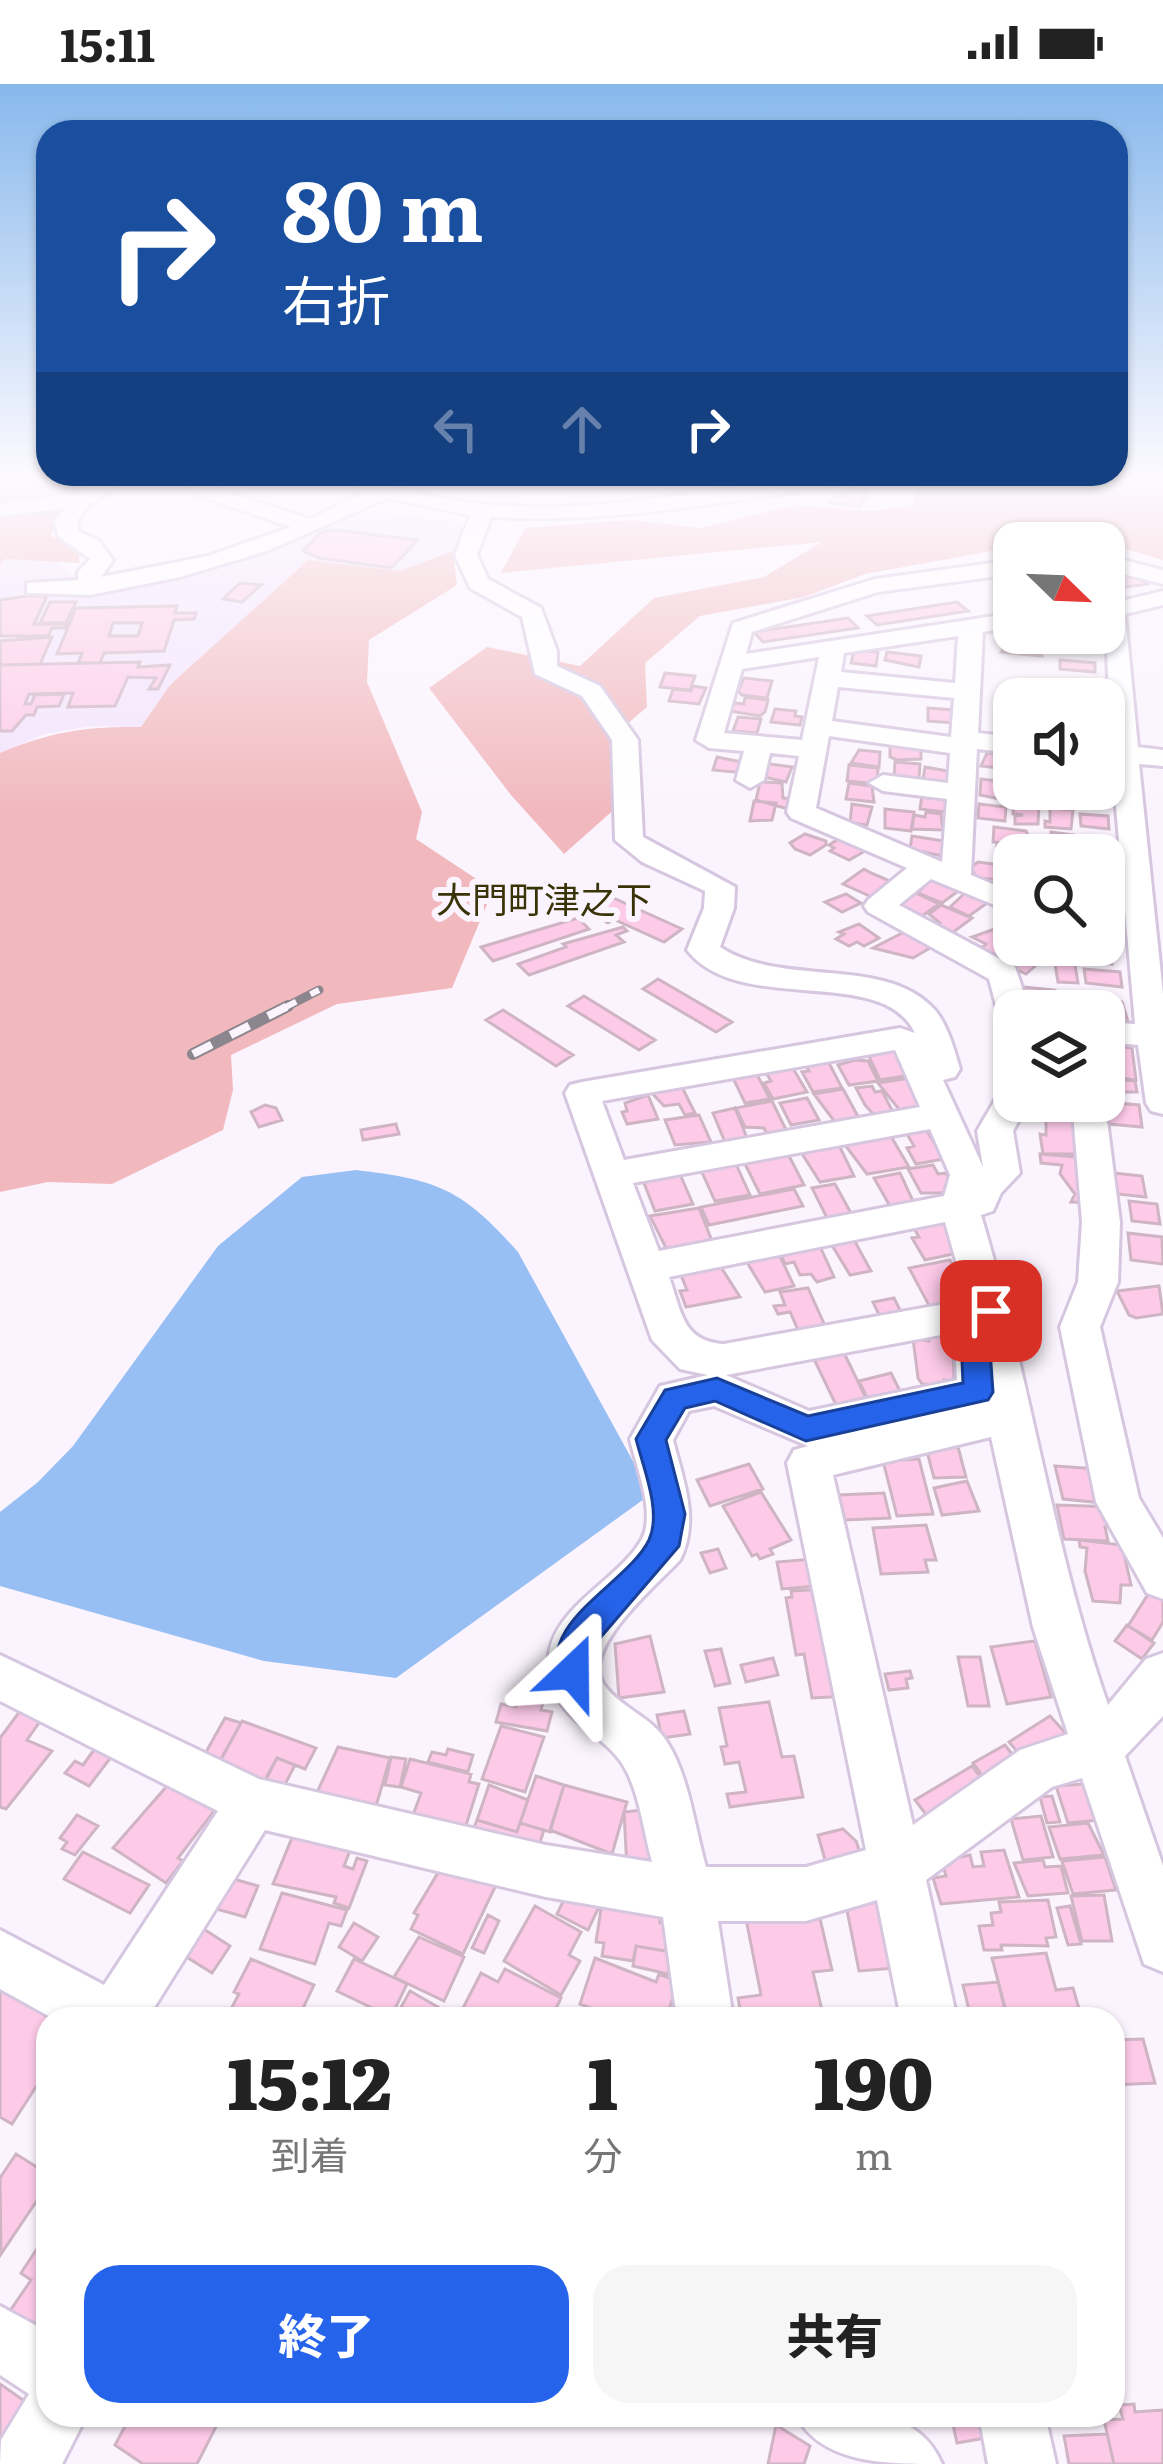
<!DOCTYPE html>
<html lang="ja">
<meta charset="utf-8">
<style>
body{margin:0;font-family:Literata,"Noto Sans JP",serif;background:#f6f6f6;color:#222;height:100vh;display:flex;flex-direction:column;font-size:45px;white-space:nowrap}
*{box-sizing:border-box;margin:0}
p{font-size:39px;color:#767676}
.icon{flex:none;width:66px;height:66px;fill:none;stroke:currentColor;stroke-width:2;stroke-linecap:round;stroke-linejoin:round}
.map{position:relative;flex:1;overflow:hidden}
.panel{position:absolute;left:36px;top:1923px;width:1089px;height:420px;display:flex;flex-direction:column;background:#fff;border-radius:36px;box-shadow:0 3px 9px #0004}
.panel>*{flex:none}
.banner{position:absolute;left:36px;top:36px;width:1092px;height:366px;border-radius:36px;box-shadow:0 3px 9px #0004;background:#1a4fa0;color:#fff;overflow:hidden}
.needle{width:78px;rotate:113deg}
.controls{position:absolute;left:993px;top:438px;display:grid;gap:24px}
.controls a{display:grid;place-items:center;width:132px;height:132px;border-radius:24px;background:#fff;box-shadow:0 3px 9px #0004;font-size:60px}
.pin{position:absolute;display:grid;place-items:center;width:102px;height:102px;color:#fff;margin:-51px;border-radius:24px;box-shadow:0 6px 18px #0006}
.me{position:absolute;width:132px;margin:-66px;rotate:23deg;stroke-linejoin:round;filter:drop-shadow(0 0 9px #0008)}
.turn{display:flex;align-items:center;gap:42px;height:252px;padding:0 48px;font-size:54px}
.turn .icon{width:156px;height:156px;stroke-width:2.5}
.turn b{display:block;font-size:84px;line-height:102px}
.lanes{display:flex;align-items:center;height:114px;padding:0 48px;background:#0003;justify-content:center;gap:60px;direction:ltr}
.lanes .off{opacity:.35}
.eta{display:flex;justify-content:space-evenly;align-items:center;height:204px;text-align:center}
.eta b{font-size:72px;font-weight:800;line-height:84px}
.button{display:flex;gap:24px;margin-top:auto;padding:24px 48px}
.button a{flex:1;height:138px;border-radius:36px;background:#2563eb;color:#fff;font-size:48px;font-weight:800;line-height:138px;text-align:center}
.button a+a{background:#f6f6f6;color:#222}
.status{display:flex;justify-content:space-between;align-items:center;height:84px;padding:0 60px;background:#fff;direction:ltr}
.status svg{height:33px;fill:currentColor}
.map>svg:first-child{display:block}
</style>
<div class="status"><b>15:11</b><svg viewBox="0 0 49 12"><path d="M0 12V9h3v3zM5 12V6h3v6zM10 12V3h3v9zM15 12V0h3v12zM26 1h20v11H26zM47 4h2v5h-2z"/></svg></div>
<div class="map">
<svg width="1163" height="2380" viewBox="0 0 1163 2380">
<rect width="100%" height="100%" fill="#fbf4fe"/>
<path fill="#f3e3fc" d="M364,426L468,439L453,467L400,487L308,476L170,601L141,643L92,642L44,650L0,669V480L4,475H54L79,497L169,485L253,460L285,444L307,451Z"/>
<path fill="#f1b9be" d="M0,395H102L79,412L0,420Z
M921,395H1143L1163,399V476L1079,451L1014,459V463L865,490L804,513L700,532L645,579L647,623L612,653L636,706L564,770L511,711L429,604L487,563L580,582L654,514L764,493L822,458L501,489L525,444L631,436L701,444L794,421L873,427L912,421Z
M60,425L51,452L77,464L80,479L5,475L0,480V434Z
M453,467L457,501L369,556L367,598L422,728L416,755L493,806L452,904L337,920L231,971L233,1006L223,1046L112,1100L48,1098L0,1108V669C48,648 88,642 141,643L170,601L308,476L400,487Z"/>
<path fill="#97bff3" d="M356,1086C439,1096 462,1105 518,1168L651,1410L396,1594L264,1577L0,1502V1428L38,1398L73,1362L218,1162L302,1093Z"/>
<path fill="#fdcae8" stroke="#cfb4c4" stroke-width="3" fill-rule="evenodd" d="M849,404L869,406L859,423L829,418Z
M335,446L418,456L391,484L319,474L303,467L320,449Z
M1135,491L1147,500L1104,506V496Z
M240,499L261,501L242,518L223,515Z
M27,512H47L34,540H67L65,544H52L48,552H0V516Z
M50,518H76L66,539H40Z
M957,518L968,527L877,541L867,532Z
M177,522L175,529H196L194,535L174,536L164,567L104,569L100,579H78L82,569L57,570L76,524ZM113,539H142L138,552H109Z
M848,534L858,544L763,558L754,548Z
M52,553L40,580L0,581V557Z
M1006,561L1042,563V572L1001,568Z
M854,566L878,568L876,582L851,579Z
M887,568L921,572L919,583L885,576Z
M1060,576L1095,579V588L1060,585Z
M140,578L138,583L170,581L158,605H149L156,594L128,593L115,622L68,623L73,609L29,610L25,620H31L35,611L64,610L59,622L37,623L34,631H26L12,647H0V581Z
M665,589L695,592L690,606L660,603Z
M744,594L772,597L767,614L742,611L738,607Z
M693,602L706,604L699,620L669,617L673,605L691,607Z
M745,613L768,616L765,628L760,632L729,627L735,619L744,620Z
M928,624L954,626V639L928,637Z
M775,625L796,627L795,632L802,633L800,641L771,638Z
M738,633L761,635L757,649L733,647Z
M890,661L921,665V675L897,676L890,673Z
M859,666L880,668L879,683L851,679Z
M987,669L1008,671L1009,685L981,682Z
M717,673L746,679L744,689L713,686Z
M895,678L920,680L919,694L894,695Z
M763,679L792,683L786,698L764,693Z
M849,681L878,684L877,700L847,697Z
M925,683L953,688L951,700L923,696Z
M981,695L1006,698L1005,716L980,711Z
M760,698L782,699L783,714L792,715L788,725L756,716Z
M849,699L872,702L874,718L846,715Z
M922,711L947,714L945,728L920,725Z
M754,717L776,719L772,736L750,737Z
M1014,719L1039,721L1038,740H1015V732L1023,731L1013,730Z
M852,720L872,723L867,741L850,739Z
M979,720L1006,723L1005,737L978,734Z
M1050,724L1073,726L1071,745L1045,743V737L1050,738Z
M885,725L914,728L911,747L885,744Z
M926,728L941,730L943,746L912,745L914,731L925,733Z
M1080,730L1108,732L1109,745L1081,742Z
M994,743L1026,747L1030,755L1027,762L993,758Z
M1051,748L1074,751L1075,764L1051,762Z
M805,750L826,757V761L810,771L795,765L790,759Z
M912,752L944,757L942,772L910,765Z
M1079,753L1113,760L1114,769L1079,765Z
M840,754L867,766L849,776L830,767L834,764L829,761Z
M997,760L1030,763L1039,771L996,773Z
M978,778L1001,781V796L976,794L971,783Z
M864,785L871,789L892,798L874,814L843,800Z
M930,795L939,797L961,805L942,819L918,809Z
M598,807L682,845L664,858L613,835L608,839L577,821Z
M916,809L939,820L919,834L896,823Z
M965,809L987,819L969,832L950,823Z
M846,810L861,819L842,828L825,818Z
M941,821L972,834L952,849L937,842L940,839L929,830Z
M578,834L589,845L493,877L481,863Z
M859,840L879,854L864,862L857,858L849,862L836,855L844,850L839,848Z
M623,843L627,847L616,851L624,858L529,891L518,880L566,863L563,860Z
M912,844L935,861L913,874L873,864Z
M995,845L1014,855L992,873L978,867L986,860L972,853Z
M1077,861L1111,871L1112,880L1074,877Z
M1022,866L1043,875L1026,890L1005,880Z
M1055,880L1075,881L1078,899L1058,898Z
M1084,885L1120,888L1122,903L1086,899Z
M658,895L732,938L716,948L643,905Z
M1023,903L1055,906L1056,923L1028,920Z
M1067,910L1090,912L1092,927H1069Z
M584,912L655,956L639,966L568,922Z
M1098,916L1122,918L1129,941L1104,939Z
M503,926L573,971L556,982L486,936Z
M1104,961L1132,964L1136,996L1104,992Z
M887,965L900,970L911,991L880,996L867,968Z
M822,976L829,979L842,1004L813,1008L802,988L809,987L805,979Z
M855,976L868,977L878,997L849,1001L838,981Z
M791,981L807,1008L773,1015L764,999L771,997L765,987Z
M754,985L770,1015L745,1019L732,992Z
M910,994L923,1021L902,1029L878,999Z
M1104,994L1135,997L1137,1008H1104Z
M674,1001L682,1003L695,1029L685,1031L679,1020L664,1022L649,1006Z
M872,1002L875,1008L882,1007L893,1028L874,1031L865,1021L856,1004Z
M843,1005L861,1038L838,1042L814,1010Z
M648,1011L658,1035L627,1040L622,1028L627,1027L625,1019Z
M807,1014L819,1036L791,1041L780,1019Z
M772,1017L789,1052L770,1056L764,1044L745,1043L736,1024Z
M1062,1017H1080L1082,1070H1043L1040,1050L1046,1051V1025Z
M1106,1018L1139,1021L1142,1043L1109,1040Z
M265,1021L276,1024L282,1036L259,1043L251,1028Z
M735,1024L749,1059L727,1063L713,1029Z
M699,1031L711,1058L675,1061L665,1036Z
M396,1040L399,1050L363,1056L361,1046Z
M924,1042L944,1075L916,1080L907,1064L914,1062L904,1045Z
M889,1049L909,1083L867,1090L842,1057Z
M838,1059L854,1092L820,1098L799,1065Z
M787,1068L804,1101L760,1110L743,1076Z
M1040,1070L1087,1074L1095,1119L1071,1118L1075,1110L1060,1090L1062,1081L1041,1079Z
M735,1078L750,1111L715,1117L700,1084Z
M933,1081L938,1090L946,1089L956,1109H921L908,1085Z
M679,1088L693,1120L655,1127L642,1094Z
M900,1089L913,1117L891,1124L874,1094Z
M1114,1089L1142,1092L1146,1113L1117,1110Z
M835,1100L852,1131L828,1136L812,1104Z
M794,1105L803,1122L709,1141L701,1123Z
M1129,1117L1157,1120L1160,1140L1132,1137Z
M699,1124L712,1157L666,1164L650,1132Z
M946,1132L967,1167L925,1176L912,1154L919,1153L911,1139Z
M1128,1149L1162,1153L1163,1180L1131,1176Z
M853,1154L871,1187L850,1191L830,1158Z
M818,1158L834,1193L817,1198L811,1190L800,1191L794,1178L785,1180L779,1166H807L804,1161Z
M778,1168L794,1202L765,1208L745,1175Z
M950,1176L973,1216L931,1225L909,1184Z
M717,1177L740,1213L686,1223L680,1207L687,1206L678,1184Z
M1159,1202L1163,1230L1136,1234L1129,1231L1117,1207Z
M808,1204L826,1244L799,1248L790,1228L778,1230L774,1222L785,1221L780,1208Z
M894,1214L903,1232L881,1235L873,1218Z
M929,1250L953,1253L954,1297L944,1296V1302L922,1300L918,1294L913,1255L929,1257Z
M843,1267L867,1316L837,1323L813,1273Z
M891,1289L902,1311L869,1318L859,1297Z
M958,1363L966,1393L934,1394L926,1364Z
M919,1375L933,1430L897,1432L883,1377Z
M749,1380L763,1405L710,1422L697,1396Z
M1055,1382L1098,1385L1103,1419L1063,1415Z
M967,1397L979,1427L942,1431L934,1404Z
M761,1408L791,1456L770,1465L773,1470L760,1475L757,1470L752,1472L723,1422Z
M884,1409L890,1434L845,1436L839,1411Z
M1057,1421L1114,1423L1118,1443H1105L1108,1457L1064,1455Z
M926,1441L936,1476H925L928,1488L881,1490L873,1444Z
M1079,1456L1122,1461L1131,1501H1121L1120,1519L1093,1517L1085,1487L1087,1464L1080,1463Z
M718,1465L726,1484L710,1489L701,1469Z
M824,1474L830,1501L782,1505L777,1478Z
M1152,1504L1163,1510V1538L1152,1556L1128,1542Z
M829,1505L850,1612L812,1614L804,1570L796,1571L786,1514L792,1513L791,1507Z
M1127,1541L1154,1559L1142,1575L1115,1557Z
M650,1552L664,1608L619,1614L615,1560Z
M1035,1557L1051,1613L1007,1620L991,1563Z
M721,1565L730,1599L715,1602L705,1567Z
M958,1573H980L989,1622H968Z
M773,1574L778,1591L746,1598L741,1581Z
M910,1587L912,1594L906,1595L908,1604L889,1606L885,1590Z
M519,1609L544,1614L541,1626L552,1628L547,1647L496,1638L501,1620L516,1623Z
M769,1618L782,1673L794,1672L803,1713L730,1723L727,1710L746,1708L739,1678L725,1680L721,1663L727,1662L719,1624Z
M20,1627L41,1636L27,1656L52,1667L6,1725L0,1723V1654Z
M684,1627L690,1650L662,1654L657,1631Z
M1050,1632L1071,1655L1030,1682L1009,1658Z
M225,1634L241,1639L217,1683L201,1677Z
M242,1637L316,1664L305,1685L277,1674L263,1701L216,1684Z
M501,1642L544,1653L525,1708L482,1695Z
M1005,1661L1026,1688L993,1706L973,1679Z
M96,1663L112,1672L89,1702L65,1689L75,1677L83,1681Z
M338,1663L390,1674L374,1729L313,1717Z
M448,1665L473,1671L468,1688L428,1678L432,1668L446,1671Z
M391,1673L406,1675L400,1703L385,1701Z
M277,1674L295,1681L281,1708L262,1701Z
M410,1675L471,1690L469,1698L479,1700L463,1751L412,1734L421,1709L401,1703Z
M972,1682L993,1709L937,1745L915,1716Z
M536,1692L564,1701L550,1748L520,1739Z
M173,1695L218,1722L178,1774L183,1777L166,1799L113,1764Z
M1084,1700L1100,1736L1068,1739L1056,1702Z
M489,1701L528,1716L517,1748L477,1736Z
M564,1701L627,1718L612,1770L550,1746Z
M1052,1712L1060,1738L1047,1739L1040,1713Z
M651,1725L660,1781L627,1785L624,1728Z
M77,1731L98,1742L75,1771L62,1765L67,1758L60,1754Z
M1041,1732L1053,1773L1023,1776L1011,1735Z
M477,1736L517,1748L520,1739L544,1746L536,1770L471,1751Z
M1088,1739L1104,1771L1060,1775L1049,1743Z
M296,1744L353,1759L344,1782L353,1785L357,1774L367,1777L349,1824L334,1819L336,1813L273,1800Z
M843,1745L856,1757L863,1777L827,1783L818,1751Z
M1004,1766L1019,1813L941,1820L933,1794L946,1792L943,1782L949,1781L948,1776L970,1771L973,1783L984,1782L981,1768Z
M83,1768L149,1801L130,1829L64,1795Z
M1105,1773L1116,1806L1073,1810L1062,1777Z
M1043,1776L1045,1783L1061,1782L1068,1809L1028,1812L1014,1779Z
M445,1777L496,1801L463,1870L411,1845L418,1831L414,1829Z
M216,1790L258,1802L245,1833L202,1821Z
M568,1807L599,1823L588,1846L557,1830Z
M282,1809L347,1826L341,1842L329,1839L315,1880L260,1865Z
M1104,1811L1112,1857H1082L1071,1812Z
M1048,1816L1056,1853L1046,1854L1048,1862L1001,1861L1002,1866H984L979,1842L993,1841L991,1829L1001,1828L999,1818Z
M894,1817L909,1883L859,1887L846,1821Z
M602,1818L661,1827L660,1839L669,1841L665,1867L636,1862L633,1877L602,1872L604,1859L596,1858Z
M535,1822L581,1848L569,1871L580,1877L561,1911L504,1877Z
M1070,1822L1081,1860L1068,1861L1057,1824Z
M818,1826L832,1886L813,1888L824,1935H742L738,1914L761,1911L746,1835Z
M488,1831L499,1837L484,1869L472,1864Z
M188,1835L230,1862L212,1889L169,1862Z
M354,1839L378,1853L362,1877L339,1863Z
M419,1853L464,1873L444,1917L394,1893Z
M636,1862L670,1868L668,1890L633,1882Z
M1046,1869L1056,1906L1073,1904L1082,1935H1008L992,1874Z
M595,1874L656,1898L659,1890L678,1897L666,1935H619L580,1920Z
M251,1875L314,1901L298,1935H233L235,1930L230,1927L239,1910L234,1908Z
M354,1875L407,1900L391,1933L337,1907Z
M505,1885L561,1914L551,1935H478L462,1926L481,1889L498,1898Z
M0,1898L67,1935H48V1984L12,2040L0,2033Z
M998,1898L1006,1930L971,1934L963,1901Z
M410,1907L438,1923L431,1935H417L400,1925Z
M1143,1955L1155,1999L1113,2001V1956Z
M16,2070L48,2090V2100L1,2170L0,2094Z
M48,2148V2255L10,2227L31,2196L21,2189Z
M0,2300L33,2323L0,2378Z
M1134,2320L1135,2328L1163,2326V2380H1114L1104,2336L1123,2335L1119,2321Z
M131,2331H222L197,2380H143L115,2361Z
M951,2331H1009L985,2354L957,2359Z
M776,2341L810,2362L804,2380H768Z
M1107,2350L1114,2380H1069L1064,2352Z"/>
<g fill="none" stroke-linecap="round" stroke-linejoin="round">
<g stroke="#d6c6df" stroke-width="6">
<path id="minor" d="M103,395H128L90,420L77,437L79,448L98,456L113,476L101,493L208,472L291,443L200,412L179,395H202L214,404L310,435L368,407L340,395C367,395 386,402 411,408C450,418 491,422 530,423C638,425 743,395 850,395L840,401C724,418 609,440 491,433L477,471L488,495L541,524L557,567V582L600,602L638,656L643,753L735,803L734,824L720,863C782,904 885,871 934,925C948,941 954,965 960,985L955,993L943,996L983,1083L977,1047L1002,1004L1014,1001V1017H1029L1013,1047L1020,1089L1001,1109L993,1127L981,1131C1030,1293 1052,1461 1108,1621L1146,1575L1163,1569V1632L1125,1672L1163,1782V1888L1144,1880L1082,1694L1052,1703L926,1796L957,1935H901L877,1816L806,1837H718L733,1935H677L663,1833L546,1813L265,1746L147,1935H54L0,1905V1846L104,1901L218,1727L0,1617V1571L259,1695L546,1761L652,1778C644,1749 640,1714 627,1688C609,1649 556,1640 549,1588C541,1527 617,1500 642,1455C656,1429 636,1382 630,1355L660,1302L708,1291L680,1285L652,1256L565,1009L570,1001L582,998L900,944L915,949C882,879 739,933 687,866L704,824L705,807L642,778L615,756L612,656L582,612L535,590L522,533L470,504L455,471L470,431L387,414L267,467L180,493L90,511L27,509V499L78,496V488L90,475L58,452L55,437L65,424L0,432V420L78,410ZM895,966L920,1023L624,1076L602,1017ZM930,1045L950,1091L944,1112L659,1167L633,1099ZM945,1138L967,1216L724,1260C682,1257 682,1228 669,1193ZM973,1245L961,1249L955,1260L957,1296L809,1327L726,1291ZM714,1322L808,1362L794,1366L787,1379L866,1766L806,1783H706C695,1745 689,1692 667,1658C652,1633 621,1624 605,1602C577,1567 657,1501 680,1476C700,1436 683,1396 673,1356L689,1327ZM991,1353L1033,1543L1068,1650L1020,1666L913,1741L833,1391Z
M1104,471L1163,486V500L1104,485Z
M1014,476V490L878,508L752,548L746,570L1014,529V543L983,548L978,649L1014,653V669L977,665L971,791L1014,809V829L931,795L899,821L1015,883L1030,927H1014V939L998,929L989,895L868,828L864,822L868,816L907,784L791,734L787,728L799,672L770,669L764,696L750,704L736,696L744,667L709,664L696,656L733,539L875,495ZM958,552L955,599L841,588L844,569ZM819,573L802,656L724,649L742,585ZM838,603L954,614L951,653L832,637ZM829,652L950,669L948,699L883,691L869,699L883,707L947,715L942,778L816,724Z
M1163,507V521L1125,530L1138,663L1163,666V682L1139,680L1163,910V1030L1151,1027L1146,1019L1138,961L1104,958V938L1135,940L1112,677L1104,676V660L1111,661L1105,521Z
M1104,1013L1120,1138L1118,1198L1100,1243L1139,1414L1163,1454V1515L1147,1509L1096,1418L1060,1243L1078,1198L1082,1138L1072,1017H1104Z
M0,2222L48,2248V2331H87L62,2380H0L1,2356L29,2310L0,2291Z
M796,2331C852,2331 916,2319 942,2380C886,2380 821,2380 796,2331Z
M979,2331H1045L1056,2380H988Z"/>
</g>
<use href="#minor" fill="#fff" fill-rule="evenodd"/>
<g stroke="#8b858e" stroke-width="9">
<path id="rail-far1" d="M282,925L319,906"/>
</g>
<g stroke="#8b858e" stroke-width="12">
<path id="rail" d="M193,970L288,922"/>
</g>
<use href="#rail-far1" stroke="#fbf4fe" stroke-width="6" stroke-dasharray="16" stroke-linecap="butt"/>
<use href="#rail" stroke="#fbf4fe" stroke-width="8" stroke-dasharray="21" stroke-linecap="butt"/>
</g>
<linearGradient id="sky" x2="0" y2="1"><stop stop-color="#87b8ec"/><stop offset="0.54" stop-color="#fdfaff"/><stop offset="1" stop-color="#fdfaff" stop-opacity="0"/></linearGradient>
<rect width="1163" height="728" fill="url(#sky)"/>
<path fill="#2563eb" stroke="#184099" stroke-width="3" d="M991,1217L1005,1227L1000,1235L988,1238L993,1308L988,1316L806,1357L715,1317L685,1324L666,1356L685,1430L679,1462L594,1561L585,1599L573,1603L561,1599C534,1538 628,1500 649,1456C662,1428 643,1383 636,1355L665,1306L717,1294L808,1332L963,1299L960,1230L964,1223Z"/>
<g text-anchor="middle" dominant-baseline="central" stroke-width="12" stroke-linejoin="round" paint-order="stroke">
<g font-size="36" fill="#393307" stroke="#fbf4fe">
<text x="544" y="813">大門町津之下</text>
</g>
</g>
</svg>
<div class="controls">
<a><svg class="needle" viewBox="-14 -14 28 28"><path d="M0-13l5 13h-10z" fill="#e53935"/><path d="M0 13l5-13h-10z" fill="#767676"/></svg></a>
<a><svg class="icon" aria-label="sound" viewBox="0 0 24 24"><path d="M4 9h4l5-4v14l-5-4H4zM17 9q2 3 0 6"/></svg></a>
<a><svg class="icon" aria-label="search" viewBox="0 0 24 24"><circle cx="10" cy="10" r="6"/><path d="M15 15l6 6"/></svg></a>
<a><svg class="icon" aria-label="layers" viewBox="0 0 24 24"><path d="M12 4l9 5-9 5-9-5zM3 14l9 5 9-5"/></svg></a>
</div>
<div class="pin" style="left:991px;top:1227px;background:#d93025"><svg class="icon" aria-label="arrive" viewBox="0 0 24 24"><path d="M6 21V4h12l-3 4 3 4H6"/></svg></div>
<svg class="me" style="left:573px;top:1588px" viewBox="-20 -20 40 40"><path d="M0-17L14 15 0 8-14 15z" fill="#2563eb" stroke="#fff" stroke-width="4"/></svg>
<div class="banner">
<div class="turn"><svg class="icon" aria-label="right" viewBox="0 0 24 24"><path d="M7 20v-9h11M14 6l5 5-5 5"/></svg><div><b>80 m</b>右折</div></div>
<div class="lanes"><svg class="icon off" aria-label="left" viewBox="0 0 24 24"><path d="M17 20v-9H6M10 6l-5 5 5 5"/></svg><svg class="icon off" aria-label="ahead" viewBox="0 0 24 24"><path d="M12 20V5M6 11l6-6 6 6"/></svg><svg class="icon" aria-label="right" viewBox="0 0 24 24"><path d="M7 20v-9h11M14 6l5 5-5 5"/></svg></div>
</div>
<section class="panel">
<div class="eta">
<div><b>15:12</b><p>到着</p></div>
<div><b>1</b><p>分</p></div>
<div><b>190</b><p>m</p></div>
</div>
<div class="button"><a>終了</a><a>共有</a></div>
</section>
</div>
